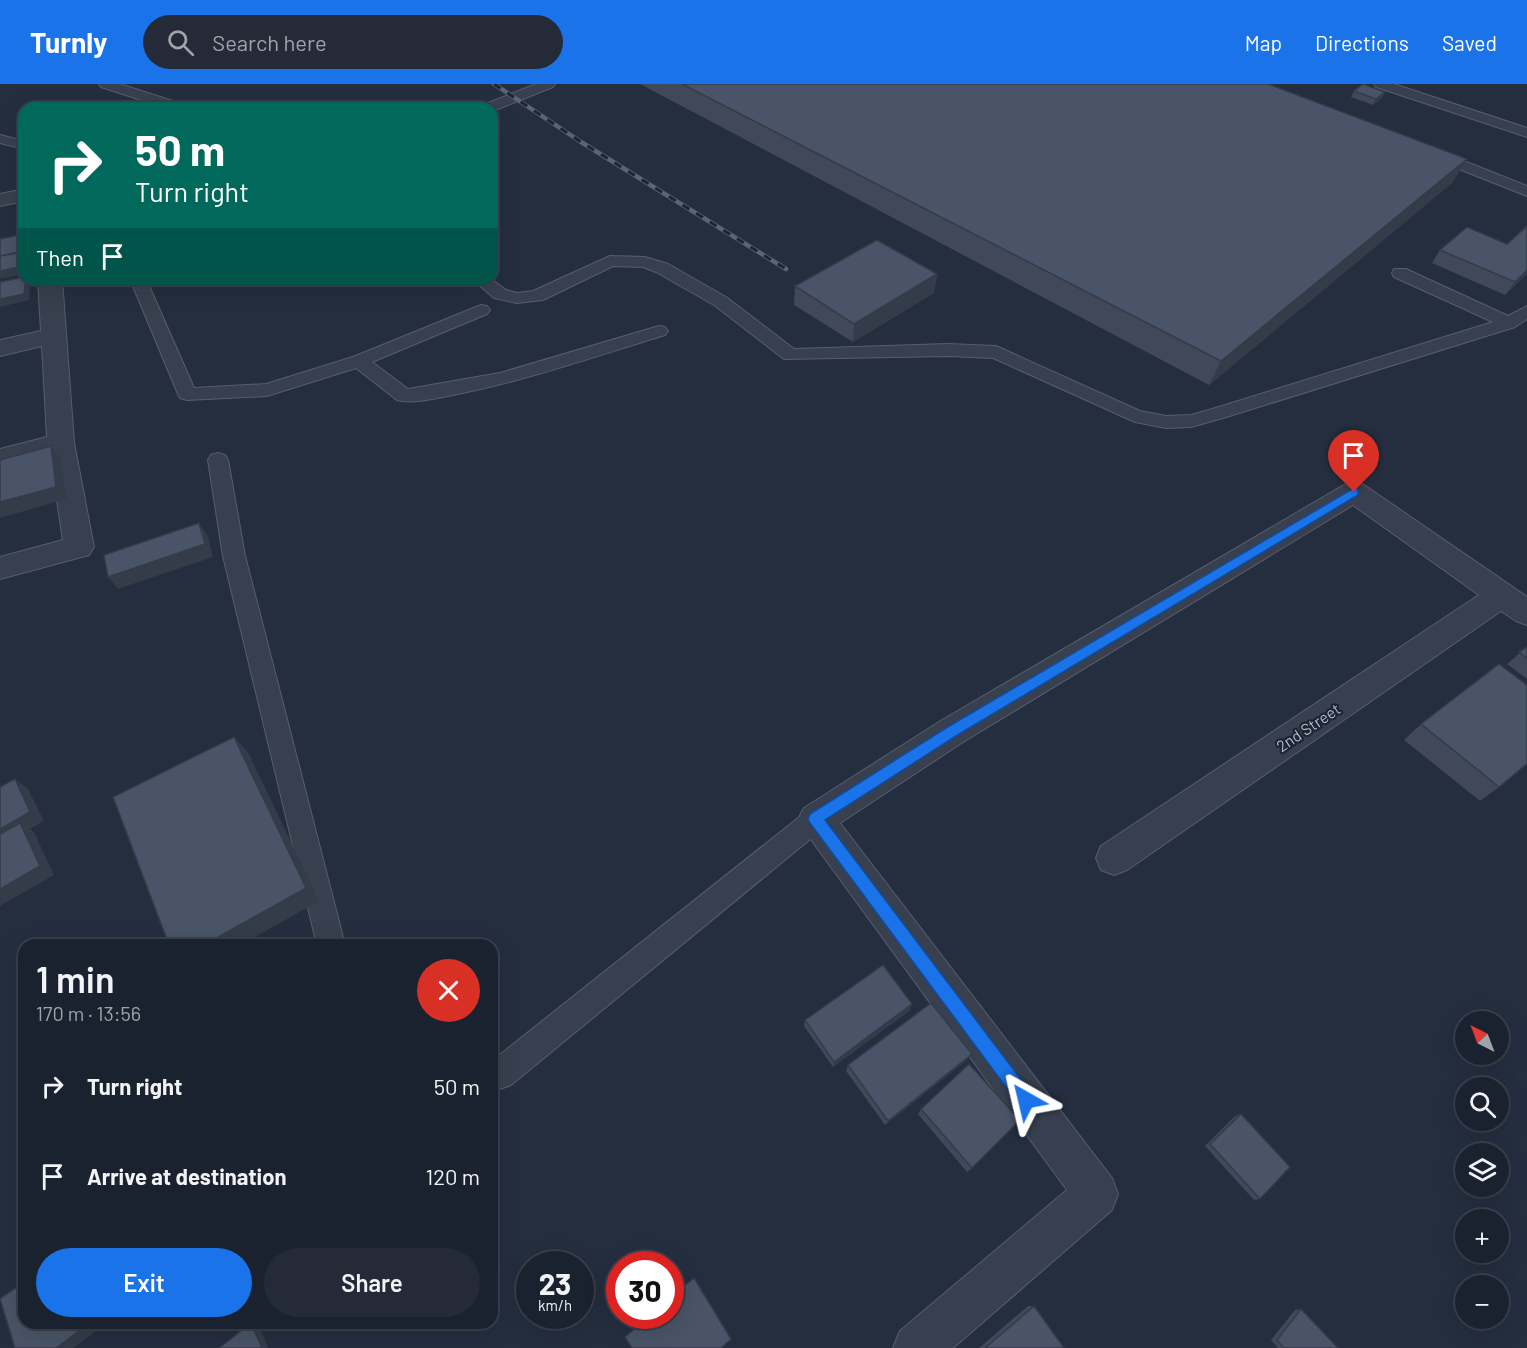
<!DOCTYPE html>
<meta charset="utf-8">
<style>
body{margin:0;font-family:Barlow,sans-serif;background:#242a37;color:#f1f3f6;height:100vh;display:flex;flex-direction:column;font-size:22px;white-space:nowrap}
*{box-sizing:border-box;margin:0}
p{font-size:20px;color:#a0a4aa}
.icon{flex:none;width:33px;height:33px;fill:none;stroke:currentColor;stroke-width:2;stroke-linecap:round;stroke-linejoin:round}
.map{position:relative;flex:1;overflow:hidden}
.drawer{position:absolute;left:18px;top:855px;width:480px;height:390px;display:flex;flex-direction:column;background:#1b222f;border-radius:18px;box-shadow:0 6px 24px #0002,0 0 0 2px #393f4b}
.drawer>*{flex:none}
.guide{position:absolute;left:18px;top:18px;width:480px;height:183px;border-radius:18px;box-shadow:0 6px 24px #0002,0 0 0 2px #393f4b;background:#00695c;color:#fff;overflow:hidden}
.needle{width:39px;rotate:318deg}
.tools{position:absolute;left:1455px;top:927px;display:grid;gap:12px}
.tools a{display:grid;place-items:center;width:54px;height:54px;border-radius:50%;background:#1b222f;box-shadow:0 6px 24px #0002,0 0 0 2px #393f4b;font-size:30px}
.speed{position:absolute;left:516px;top:1167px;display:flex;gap:12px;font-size:30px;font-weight:700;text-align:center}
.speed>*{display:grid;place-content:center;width:78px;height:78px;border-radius:50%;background:#1b222f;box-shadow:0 6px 24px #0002,0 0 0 2px #393f4b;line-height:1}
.speed small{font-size:15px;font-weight:400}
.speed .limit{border:9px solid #d22;background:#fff;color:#111}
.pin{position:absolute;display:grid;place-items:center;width:51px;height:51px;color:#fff;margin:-62px -26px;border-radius:50% 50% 50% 0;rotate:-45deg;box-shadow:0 0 6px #0007}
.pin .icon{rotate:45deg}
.me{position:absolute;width:66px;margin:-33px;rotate:323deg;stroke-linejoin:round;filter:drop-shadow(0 0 4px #0008)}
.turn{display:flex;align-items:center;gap:21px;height:126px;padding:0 18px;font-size:27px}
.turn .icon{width:78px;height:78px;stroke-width:2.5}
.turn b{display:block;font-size:42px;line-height:51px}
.then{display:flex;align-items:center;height:57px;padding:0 18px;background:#0003;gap:12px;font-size:22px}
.round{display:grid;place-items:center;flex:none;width:63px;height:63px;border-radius:32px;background:#242a37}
.headline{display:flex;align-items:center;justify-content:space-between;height:102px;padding:0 18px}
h1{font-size:36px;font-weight:600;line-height:45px}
.primary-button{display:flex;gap:12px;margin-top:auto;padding:12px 18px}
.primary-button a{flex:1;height:69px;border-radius:36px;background:#1a73e8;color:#fff;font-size:24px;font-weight:600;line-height:69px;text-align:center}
.primary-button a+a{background:#242a37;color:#f1f3f6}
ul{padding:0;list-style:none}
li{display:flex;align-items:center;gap:18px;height:90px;padding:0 18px}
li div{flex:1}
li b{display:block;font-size:22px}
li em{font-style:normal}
header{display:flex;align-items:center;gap:36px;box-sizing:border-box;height:84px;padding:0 30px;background:#1a73e8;color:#fff}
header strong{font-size:28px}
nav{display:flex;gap:33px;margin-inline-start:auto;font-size:21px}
.search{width:420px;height:54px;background:#242a37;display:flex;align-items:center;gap:15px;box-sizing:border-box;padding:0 21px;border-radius:33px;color:#a0a4aa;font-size:22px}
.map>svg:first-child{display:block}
</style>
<header>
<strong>Turnly</strong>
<div class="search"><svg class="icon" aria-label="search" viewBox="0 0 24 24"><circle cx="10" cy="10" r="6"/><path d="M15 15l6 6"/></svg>Search here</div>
<nav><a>Map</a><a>Directions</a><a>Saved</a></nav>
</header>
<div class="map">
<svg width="1527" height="1264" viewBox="0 0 1527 1264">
<rect width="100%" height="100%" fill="#242e3f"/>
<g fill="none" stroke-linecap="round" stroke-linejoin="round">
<g stroke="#565e6d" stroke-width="2">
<path id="service" d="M99,0H120L185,21L187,24H166L101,3Z
M536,0H555L553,3L493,27L492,24H481L483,21Z
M1374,0H1394L1527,44V53L1376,3Z
M0,51L24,57V65L0,59Z
M1432,70L1469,79L1527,102V112L1459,85L1427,77L1425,74L1427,71Z
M610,172L645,173L668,180L726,213L794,265L948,260L996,262L1140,327L1166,332L1191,331L1209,326L1493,238L1394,193L1392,189L1394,185H1406L1508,232L1527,222V235L1515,243L1223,334L1191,343L1166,344L1135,338L993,274L948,272L784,275L714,221L656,188L643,183L613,182L543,216L517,219L494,214L472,195H491L506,206L517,209L533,207Z
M130,195H146L194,304L266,300L353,273L481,221L487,222L490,226L487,230L372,278L408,305L500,289L659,242L665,243L668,247L665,251C593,273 522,298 448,312C432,315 412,320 397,316L356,284L267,312L187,316L180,314L178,310Z
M218,369L225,371L228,376L245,472L345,861H317L223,472L208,376L211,371Z
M816,723L825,727L829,735L825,743L511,1001L492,1008V977L807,727Z"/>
</g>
<g stroke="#565e6d" stroke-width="2">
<path id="minor" d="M24,105V117L0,122V110Z
M38,195H62L74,359L94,463L89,471L0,495V473L63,456L50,371L0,383V365L47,353L42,262L0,272V256L41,247Z
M1354,398L1364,401L1527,513V541L1516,537L1501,527L1127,786L1114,791L1101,786L1096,774L1101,762L1479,511L1353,421L963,658L840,739L1112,1094L1118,1110L1112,1126L953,1264H893L900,1247L1067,1106L804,746L798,735L804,724L939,638L1344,401Z"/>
</g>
<use href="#service" fill="#38404f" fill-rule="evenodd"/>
<use href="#minor" fill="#38404f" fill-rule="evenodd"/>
<g stroke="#5b6476" stroke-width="4.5">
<path id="rail" d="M494,0L581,58L786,185"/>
</g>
<use href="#rail" stroke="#1d2534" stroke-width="3" stroke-dasharray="8" stroke-linecap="butt"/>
</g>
<path fill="#404859" d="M640,0H1268L1467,75L1452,99L1209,301Z
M1354,7L1382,14L1373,21L1351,13Z
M1527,142V190L1505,211L1432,179L1440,166L1507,160Z
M937,190L934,209L853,258L794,221L795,202Z
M1527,563V595L1507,580Z
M1421,640L1499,703L1480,717L1404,656Z
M912,920L909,927L833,983L804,942L805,936Z
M967,976L885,1041L846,987L848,981Z
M921,1025L972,1084L967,1088L918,1030Z
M1241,1030L1260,1115L1254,1116L1205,1062L1235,1032Z
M1028,1222H1034L1064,1264H979Z
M1301,1225L1338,1264H1278L1271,1256L1295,1226Z"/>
<path fill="#343b49" d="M1385,8L1382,14L1373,21L1376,15Z
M1467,75L1452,99L1209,301L1221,277Z
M24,182V190L0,195V187Z
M1527,186V190L1505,211L1515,198Z
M937,190L934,209L853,258L854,240Z
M26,195H27L30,199L29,216L0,223V215Z
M51,362L61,375L66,415L0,434V418Z
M199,439L208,452L213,473L118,505L108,493Z
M234,653L248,668L319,817L241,861H204Z
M15,695L28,705L44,737L30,745L34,748L54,791L0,822V745Z
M912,920L909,927L833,983L834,978Z
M972,970L967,976L885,1041L888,1037Z
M694,1194L695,1196L732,1255L722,1264Z
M90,1239H107L73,1264H56Z
M251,1239H258L268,1264H262Z"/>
<path fill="#4a5468" stroke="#343b49" stroke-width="1.5" d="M682,0H1268L1467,75L1221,277Z
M1363,0L1385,8L1376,15L1354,7Z
M1527,142V186L1515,198L1440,166L1467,143L1507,160Z
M24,150V167L0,172V155Z
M877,156L937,190L854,240L795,202Z
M24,168V182L0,187V172Z
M24,193V195H26L24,210L0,215V198Z
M51,362L56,403L0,418V376Z
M199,439L205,460L108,493L104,471Z
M1527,563V574L1519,568Z
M1499,580L1527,601V680L1499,703L1421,640Z
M234,653L306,804L204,861H169L113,713Z
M15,695L30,728L0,745V703Z
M20,739L40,782L0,805V750Z
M883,881L912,920L834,978L805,936Z
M931,919L972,970L888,1037L848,981Z
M969,980L1020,1036L972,1084L921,1025Z
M1241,1030L1290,1083L1260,1115L1210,1060Z
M694,1194L731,1255L721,1264H632L625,1253L650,1232H670V1214Z
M24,1198V1239H90L56,1264H15L0,1215Z
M1034,1222L1064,1264H985Z
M1301,1225L1338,1264H1284L1277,1256Z
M251,1239L262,1264H219Z"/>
<path fill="#1a73e8" stroke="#114b97" stroke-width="1.5" d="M1354,404L1358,405V411L956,652L825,736L1032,1010L1034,1016L1032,1022L1026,1024L1020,1022L810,739L808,735L810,730L946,644Z"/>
<g text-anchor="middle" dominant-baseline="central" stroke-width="4.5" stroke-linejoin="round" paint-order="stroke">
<g font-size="16" fill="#b5bbca" stroke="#1d2534">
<text transform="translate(1308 643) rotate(-34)">2nd Street</text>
</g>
</g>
</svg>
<div class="tools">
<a><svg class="needle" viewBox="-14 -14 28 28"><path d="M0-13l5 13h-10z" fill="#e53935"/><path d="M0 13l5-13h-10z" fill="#a0a4aa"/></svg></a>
<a><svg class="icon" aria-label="search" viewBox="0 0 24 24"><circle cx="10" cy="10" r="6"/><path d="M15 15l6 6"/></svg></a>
<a><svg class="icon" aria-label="layers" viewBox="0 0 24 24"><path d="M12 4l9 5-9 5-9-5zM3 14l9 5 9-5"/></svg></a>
<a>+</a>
<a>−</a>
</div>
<div class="speed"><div>23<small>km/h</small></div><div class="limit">30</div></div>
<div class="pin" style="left:1354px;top:408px;background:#d93025"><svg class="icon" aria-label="arrive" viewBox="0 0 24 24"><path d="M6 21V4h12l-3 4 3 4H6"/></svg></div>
<svg class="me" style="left:1026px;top:1016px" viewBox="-20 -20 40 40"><path d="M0-17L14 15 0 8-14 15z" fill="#1a73e8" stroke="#fff" stroke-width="4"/></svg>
<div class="guide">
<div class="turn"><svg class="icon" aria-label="right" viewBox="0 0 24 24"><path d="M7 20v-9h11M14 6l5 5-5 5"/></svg><div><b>50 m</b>Turn right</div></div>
<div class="then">Then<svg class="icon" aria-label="arrive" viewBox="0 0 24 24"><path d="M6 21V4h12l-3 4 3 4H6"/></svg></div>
</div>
<section class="drawer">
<div class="headline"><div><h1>1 min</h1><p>170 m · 13:56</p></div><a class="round" style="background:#d93025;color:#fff"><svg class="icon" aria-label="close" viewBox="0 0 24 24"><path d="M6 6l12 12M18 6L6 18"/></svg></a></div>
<ul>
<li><svg class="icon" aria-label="right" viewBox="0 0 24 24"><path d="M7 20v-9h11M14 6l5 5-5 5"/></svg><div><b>Turn right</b></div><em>50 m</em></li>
<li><svg class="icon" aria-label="arrive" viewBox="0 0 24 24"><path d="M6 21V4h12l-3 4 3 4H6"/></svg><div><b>Arrive at destination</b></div><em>120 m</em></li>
</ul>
<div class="primary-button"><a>Exit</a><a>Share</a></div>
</section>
</div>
